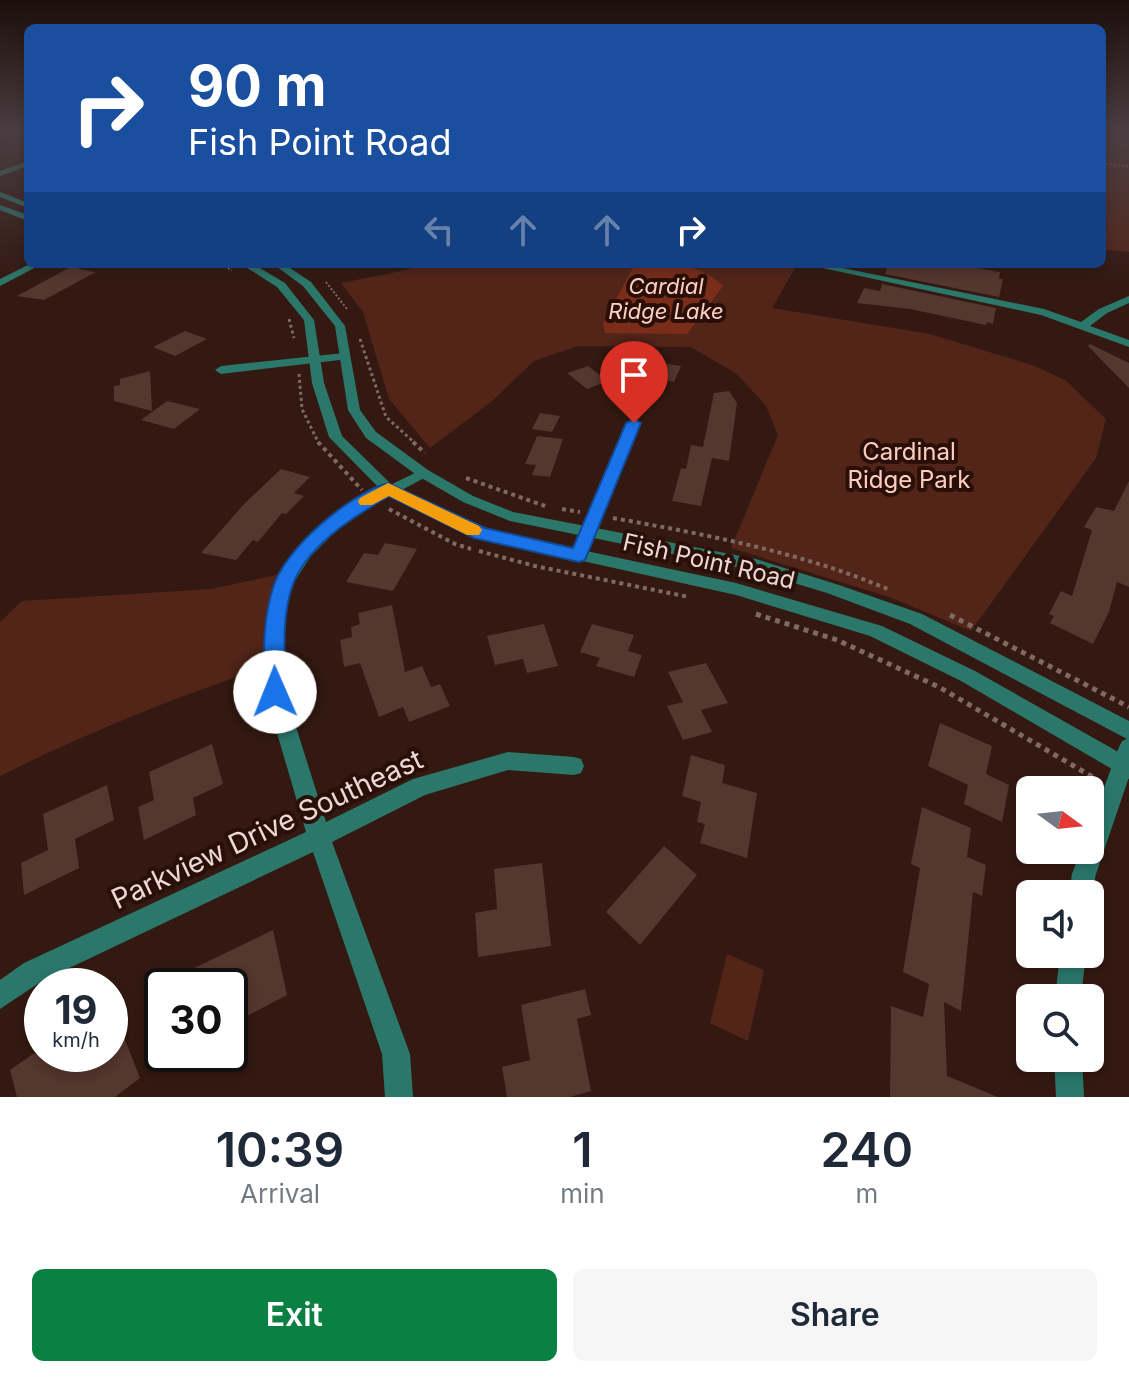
<!DOCTYPE html>
<style>
body{margin:0;font-family:Inter,sans-serif;background:#f6f6f7;color:#1f2937;height:100vh;display:flex;flex-direction:column;font-size:30px;white-space:nowrap}
*{box-sizing:border-box;margin:0}
p{font-size:26px;color:#747a83}
.icon{flex:none;width:44px;height:44px;fill:none;stroke:currentColor;stroke-width:2;stroke-linecap:round;stroke-linejoin:round}
.map{position:relative;height:1097px;overflow:hidden}
.side{display:flex;flex-direction:column;background:#fff;flex:1}
.side>*{flex:none}
.hud{position:absolute;left:24px;top:24px;width:1082px;height:244px;border-radius:12px;box-shadow:0 4px 12px #0003;background:#1a4fa0;color:#fff;overflow:hidden}
.needle{width:52px;rotate:105deg}
.buttons{position:absolute;left:1016px;top:776px;display:grid;gap:16px}
.buttons a{display:grid;place-items:center;width:88px;height:88px;border-radius:12px;background:#fff;box-shadow:0 4px 12px #0003;font-size:40px}
.speed{position:absolute;left:24px;top:968px;display:flex;gap:16px;font-size:40px;font-weight:700;text-align:center}
.speed>*{display:grid;place-content:center;width:104px;height:104px;border-radius:50%;background:#fff;box-shadow:0 4px 12px #0003;line-height:1}
.speed small{font-size:20px;font-weight:400}
.speed .limit{border:4px solid #111;border-radius:12px;background:#fff;color:#111}
.pin{position:absolute;display:grid;place-items:center;width:68px;height:68px;color:#fff;margin:-82px -34px;border-radius:50% 50% 50% 0;rotate:-45deg;box-shadow:0 0 8px #0007}
.pin .icon{rotate:45deg}
.me{position:absolute;width:88px;margin:-44px;rotate:359deg;stroke-linejoin:round;filter:drop-shadow(0 0 6px #0008)}
.turn{display:flex;align-items:center;gap:28px;height:168px;padding:0 32px;font-size:36px}
.turn .icon{width:104px;height:104px;stroke-width:2.5}
.turn b{display:block;font-size:56px;line-height:68px}
.lanes{display:flex;align-items:center;height:76px;padding:0 32px;background:#0003;justify-content:center;gap:40px;direction:ltr}
.lanes .off{opacity:.35}
.eta{display:flex;justify-content:space-evenly;align-items:center;height:136px;text-align:center}
.eta b{font-size:48px;font-weight:600;line-height:56px}
.primary-button{display:flex;gap:16px;margin-top:auto;padding:16px 32px}
.primary-button a{flex:1;height:92px;border-radius:12px;background:#0b8043;color:#fff;font-size:32px;font-weight:600;line-height:92px;text-align:center}
.primary-button a+a{background:#f6f6f7;color:#1f2937}
.map>svg:first-child{display:block}
</style>
<div class="map">
<svg width="1129" height="1097" viewBox="0 0 1129 1097">
<rect width="100%" height="100%" fill="#331911"/>
<path fill="#532518" d="M1102,130L1129,132V252L1102,249Z
M420,264H785L795,268L772,308L930,334L1032,365L1065,380L1106,419L1096,458L971,631L892,598L731,548L778,435L766,406L737,374L691,347L578,346L534,361L491,402L430,448L389,399L363,312L341,283L406,270Z
M291,572L274,589L267,667C175,697 87,733 0,776V622L22,601L211,589Z
M727,954L764,970L748,1041L710,1023Z"/>
<path fill="#7a2e19" d="M635,264C667,264 699,262 723,286L687,334L605,333L603,323Z"/>
<path fill="#54372e" d="M76,264L79,269L96,272L44,300L17,296Z
M888,264H953L1000,272L999,279H1003L999,297L885,274Z
M882,284L996,308L993,324L987,322L986,325L910,309L857,303L864,288L880,291Z
M185,331L207,339L175,356L153,347Z
M1090,344L1129,363V388L1088,346Z
M644,360L681,366L674,382L659,379L656,386L633,382Z
M588,366L608,381L587,389L567,373Z
M150,371L152,411L114,401V386L120,385V379Z
M729,391L737,403L729,461L712,458L701,506L672,501L681,468L686,469L691,445L703,447L714,393Z
M167,401L200,409L174,429L141,420Z
M540,413L560,416L552,432L532,429Z
M537,436L563,439L550,477L532,475L536,465L525,464Z
M281,469L310,477L294,493L304,496L286,514L282,513L258,542L253,540L236,560L201,553L245,503Z
M1129,481V587L1117,582L1109,612L1093,644L1050,623L1054,616L1049,614L1061,591L1072,596L1092,530L1084,527L1096,507L1114,511Z
M385,543L417,549L393,591L346,582L364,553L378,555Z
M392,605L405,672L422,666L431,687L440,684L450,706L409,722L403,707L379,717L360,663L344,667L340,640L352,637L351,627L360,624L358,613Z
M544,624L558,666L527,673L523,659L495,665L487,636Z
M592,624L634,635L628,651L642,655L634,677L596,666L600,658L580,652Z
M706,663L728,703L701,710L712,732L683,740L667,706L683,702L668,672Z
M940,723L992,746L986,774L1009,785L1002,822L964,804L968,785L928,766Z
M212,744L223,784L193,798L196,815L144,840L138,807L154,800L149,772Z
M691,755L725,765L722,783L757,793L747,858L700,843L705,824L697,822L701,802L682,796Z
M107,785L114,820L75,839L79,868L24,895L21,863L48,850L43,814Z
M922,807L971,828L967,857L986,865L982,896L973,892L961,1011L944,1002L947,1076L998,1097H890L891,1006L923,1017L929,984L903,972L920,868L911,864Z
M664,846L697,875L640,945L606,912Z
M542,863L551,946L478,957L475,913L497,909L494,869Z
M273,930L287,995L230,1025V986H157Z
M585,989L591,1015L577,1019L591,1091L570,1097H507L502,1067L530,1060L521,1005Z
M110,1002L140,1078L115,1097H17L10,1070L33,1054H110Z"/>
<g fill="none" stroke-linecap="round" stroke-linejoin="round">
<path stroke="#806962" stroke-width="2" stroke-dasharray="2 2" stroke-linecap="butt" d="M0,138L12,129
M1102,142L1129,144
M1102,163L1129,167
M221,264L232,270
M326,282L347,309"/>
<path stroke="#806962" stroke-width="3" stroke-dasharray="3 3" stroke-linecap="butt" d="M289,319L294,338
M360,339L386,417L416,444
M299,374L302,409L319,444"/>
<path stroke="#806962" stroke-width="4" stroke-dasharray="4 4" stroke-linecap="butt" d="M318,442L362,490
M413,442L425,453
M466,478L545,506
M389,509L455,544L471,549
M562,509L580,512
M613,518C708,535 801,552 890,590
M479,551L535,566L689,597"/>
<path stroke="#806962" stroke-width="5" stroke-dasharray="5 5" stroke-linecap="butt" d="M756,614L837,640L939,687L1096,779
M950,615L1129,707"/>
<path fill="#2b786b" fill-rule="evenodd" d="M28,161V166L0,176V171Z
M30,264H42L0,286V279Z
M804,264H823L1044,309L1081,322L1099,309L1129,296V303L1107,313L1090,326L1129,340V347L1041,315Z
M344,353L348,355V359L221,374L215,370L221,366Z
M634,419L641,423L587,556L585,560H573L571,556L627,423Z
M423,469L430,473L428,476L349,518L311,556L291,587L283,633L285,692L326,822L413,779L508,752L574,757L581,759L584,766L581,773L574,775L508,770L425,795L332,842L410,1054L413,1097H385L382,1054L313,852L42,981L0,1009V980L24,963L306,832L265,692V633L275,586L299,548L339,510Z
M1129,738V777L1096,874L1090,901V894H1069L1072,874L1081,850H1090V826L1119,747L1122,741Z
M1060,954H1086L1081,998H1055Z
M1054,1058H1082L1084,1097H1056Z"/>
<path fill="#2b786b" fill-rule="evenodd" d="M0,192L28,203V208L0,197Z
M0,205L28,215V221L0,210Z
M241,264H253L285,283L314,320L324,383L342,436L393,486L484,529L736,583L882,626L975,671L1129,758V779L961,681L870,636L736,595L474,537L383,492L329,437L312,383L304,320L277,287Z
M273,264H284L311,282L345,326L360,410L376,432L428,470L473,496L513,512L756,559L839,585L922,614L1129,721V740L910,624L827,593L755,571L510,521L463,502L418,476L366,438L348,410L335,326L303,286Z"/>
</g>
<linearGradient id="sky" x2="0" y2="1"><stop stop-color="#1c0e09"/><stop offset="0.46" stop-color="#4a3e43"/><stop offset="1" stop-color="#4a3e43" stop-opacity="0"/></linearGradient>
<rect width="1129" height="283" fill="url(#sky)"/>
<path fill="#1a73e8" stroke="#114b97" stroke-width="2" d="M634,419L641,423L585,560L579,562L474,538L389,496C353,517 306,546 292,587C281,620 285,658 286,692L283,698L275,701L267,698L264,692C264,657 262,622 273,588C284,549 349,494 388,483L485,528L573,548L626,423Z"/>
<path fill="#f59e0b" d="M388,483L479,526L482,530L479,535H467L389,496L372,505H360L358,502L360,498Z"/>
<g text-anchor="middle" dominant-baseline="central" stroke-width="8" stroke-linejoin="round" paint-order="stroke">
<g font-size="22" font-style="italic" fill="#ffd0c2" stroke="#290f08">
<text x="666" y="286">Cardial<tspan x="666" dy="25">Ridge Lake</tspan></text>
</g>
<g font-size="24" fill="#fdcec0" stroke="#290f08">
<text x="909" y="451">Cardinal<tspan x="909" dy="28">Ridge Park</tspan></text>
</g>
<g font-size="24" fill="#ecd9d4" stroke="#290f08">
<text transform="translate(709 561) rotate(13)">Fish Point Road</text>
</g>
<g font-size="28" fill="#ecd9d4" stroke="#290f08">
<text transform="translate(267 829) rotate(-25)">Parkview Drive Southeast</text>
</g>
</g>
</svg>
<div class="buttons">
<a><svg class="needle" viewBox="-14 -14 28 28"><path d="M0-13l5 13h-10z" fill="#e53935"/><path d="M0 13l5-13h-10z" fill="#747a83"/></svg></a>
<a><svg class="icon" aria-label="sound" viewBox="0 0 24 24"><path d="M4 9h4l5-4v14l-5-4H4zM17 9q2 3 0 6"/></svg></a>
<a><svg class="icon" aria-label="search" viewBox="0 0 24 24"><circle cx="10" cy="10" r="6"/><path d="M15 15l6 6"/></svg></a>
</div>
<div class="speed"><div>19<small>km/h</small></div><div class="limit">30</div></div>
<div class="pin" style="left:634px;top:423px;background:#d93025"><svg class="icon" aria-label="arrive" viewBox="0 0 24 24"><path d="M6 21V4h12l-3 4 3 4H6"/></svg></div>
<svg class="me" style="left:275px;top:692px" viewBox="-20 -20 40 40"><circle r="19" fill="#fff"/><path d="M0-13L10 11 0 6-10 11z" fill="#1a73e8"/></svg>
<div class="hud">
<div class="turn"><svg class="icon" aria-label="right" viewBox="0 0 24 24"><path d="M7 20v-9h11M14 6l5 5-5 5"/></svg><div><b>90 m</b>Fish Point Road</div></div>
<div class="lanes"><svg class="icon off" aria-label="left" viewBox="0 0 24 24"><path d="M17 20v-9H6M10 6l-5 5 5 5"/></svg><svg class="icon off" aria-label="ahead" viewBox="0 0 24 24"><path d="M12 20V5M6 11l6-6 6 6"/></svg><svg class="icon off" aria-label="ahead" viewBox="0 0 24 24"><path d="M12 20V5M6 11l6-6 6 6"/></svg><svg class="icon" aria-label="right" viewBox="0 0 24 24"><path d="M7 20v-9h11M14 6l5 5-5 5"/></svg></div>
</div>
</div>
<section class="side">
<div class="eta">
<div><b>10:39</b><p>Arrival</p></div>
<div><b>1</b><p>min</p></div>
<div><b>240</b><p>m</p></div>
</div>
<div class="primary-button"><a>Exit</a><a>Share</a></div>
</section>
